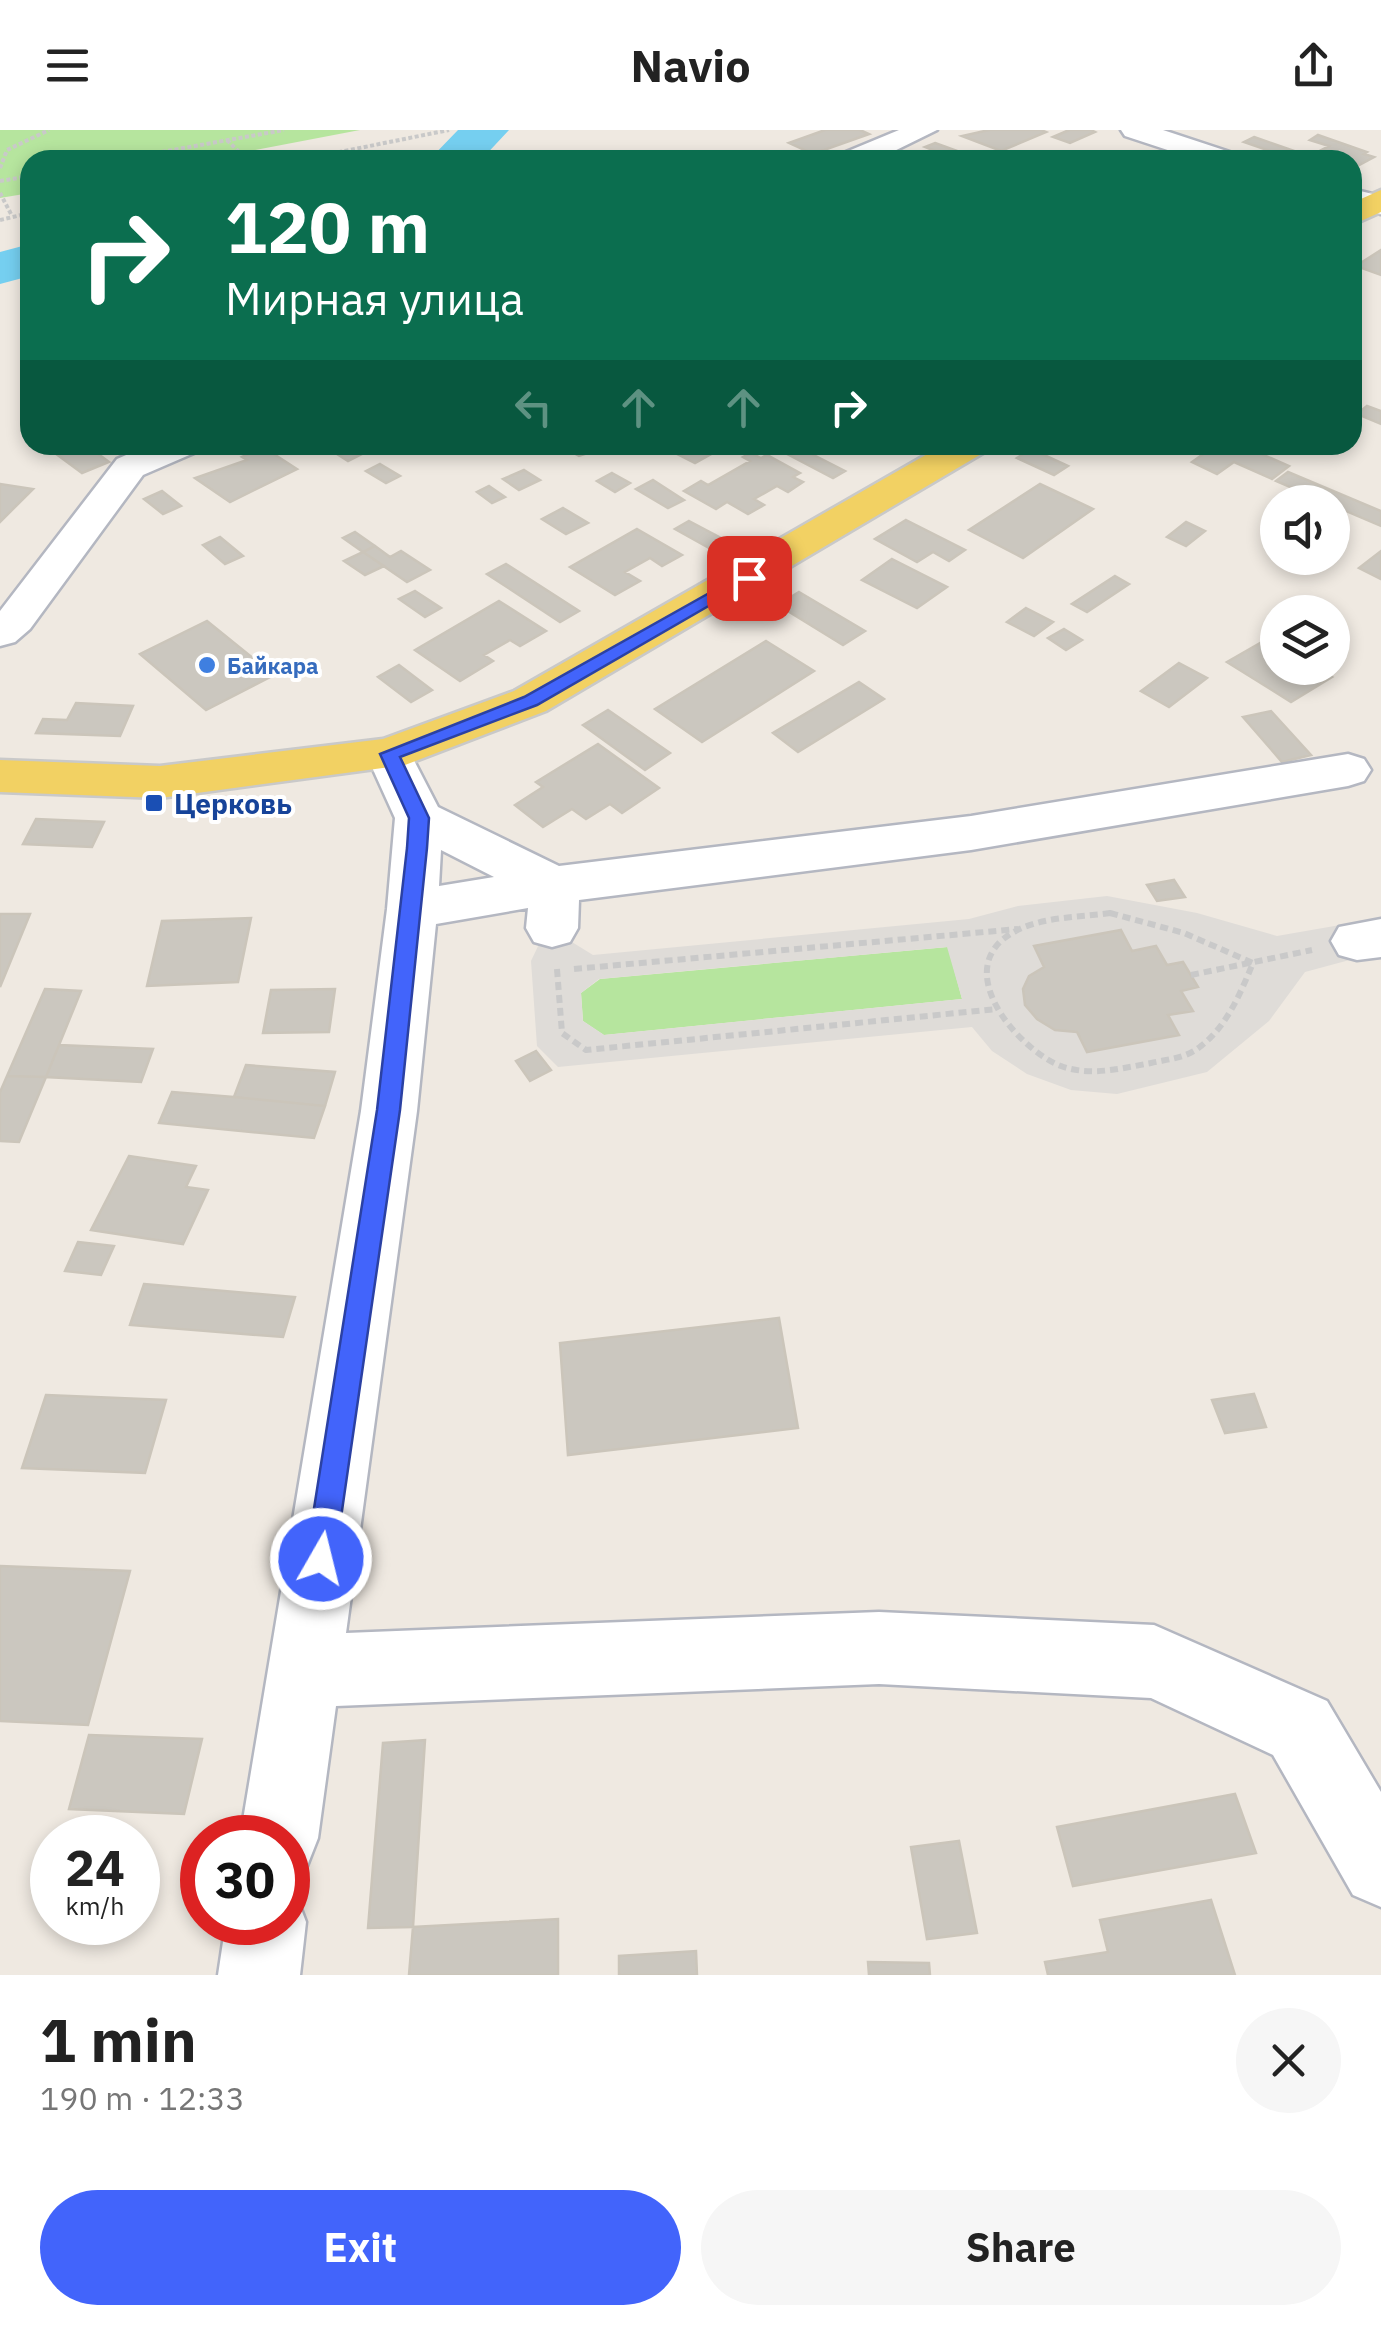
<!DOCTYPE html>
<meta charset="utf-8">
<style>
body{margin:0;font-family:"IBM Plex Sans",sans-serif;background:#f6f6f6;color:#222;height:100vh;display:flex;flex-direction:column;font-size:38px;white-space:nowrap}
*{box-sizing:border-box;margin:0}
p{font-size:32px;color:#767676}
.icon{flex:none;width:55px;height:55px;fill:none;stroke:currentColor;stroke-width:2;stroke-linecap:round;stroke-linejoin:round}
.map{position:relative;height:1845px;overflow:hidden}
.drawer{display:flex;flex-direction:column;background:#fff;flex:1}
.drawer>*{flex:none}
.banner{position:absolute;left:20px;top:20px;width:1342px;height:305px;border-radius:30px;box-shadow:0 5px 15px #0003;background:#0b6e4f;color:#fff;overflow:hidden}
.buttons{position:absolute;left:1260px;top:355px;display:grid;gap:20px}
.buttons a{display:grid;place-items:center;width:90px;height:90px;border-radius:50%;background:#fff;box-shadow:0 5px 15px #0003;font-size:50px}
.speed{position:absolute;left:30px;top:1685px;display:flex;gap:20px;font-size:50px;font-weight:700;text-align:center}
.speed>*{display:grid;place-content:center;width:130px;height:130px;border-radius:50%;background:#fff;box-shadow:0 5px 15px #0003;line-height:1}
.speed small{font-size:25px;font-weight:400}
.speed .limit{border:15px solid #d22;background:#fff;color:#111}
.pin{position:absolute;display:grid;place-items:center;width:85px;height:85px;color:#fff;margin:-42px;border-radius:20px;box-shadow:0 5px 15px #0006}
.me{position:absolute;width:110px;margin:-55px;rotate:8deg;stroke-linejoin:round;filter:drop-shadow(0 0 8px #0008)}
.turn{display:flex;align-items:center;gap:35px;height:210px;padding:0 40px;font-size:45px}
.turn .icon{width:130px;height:130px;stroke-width:2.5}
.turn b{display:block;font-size:70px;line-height:85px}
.lanes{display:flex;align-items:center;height:95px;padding:0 40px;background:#0003;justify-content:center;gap:50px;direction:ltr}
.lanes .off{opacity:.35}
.round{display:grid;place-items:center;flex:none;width:105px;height:105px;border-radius:52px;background:#f6f6f6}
.headline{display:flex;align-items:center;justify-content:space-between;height:170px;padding:0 40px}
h1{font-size:60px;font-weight:700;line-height:75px}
.button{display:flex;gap:20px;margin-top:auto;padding:20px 40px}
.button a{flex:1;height:115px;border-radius:60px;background:#4264fb;color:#fff;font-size:40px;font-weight:700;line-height:115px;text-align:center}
.button a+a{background:#f6f6f6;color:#222}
header{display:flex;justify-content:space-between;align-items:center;height:130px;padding:0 40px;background:#fff;font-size:45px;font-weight:700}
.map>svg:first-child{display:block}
</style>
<header><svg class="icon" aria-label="menu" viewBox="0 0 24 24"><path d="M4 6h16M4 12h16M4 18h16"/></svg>Navio<svg class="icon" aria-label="share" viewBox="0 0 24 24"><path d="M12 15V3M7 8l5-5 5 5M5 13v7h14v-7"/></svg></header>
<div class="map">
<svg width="1381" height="1845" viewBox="0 0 1381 1845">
<rect width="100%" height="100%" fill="#efe9e1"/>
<path fill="#b6e59e" d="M0,0H360L202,30H30V63L0,68Z
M948,817L962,869L604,905L583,891L581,863L600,849Z"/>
<path fill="#dfdcd8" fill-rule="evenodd" d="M1107,766L1197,783L1277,806L1346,794L1368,825L1305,842L1269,891L1207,942L1117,964L1071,960L1027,944L992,921L972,897L558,937L537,916L531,831L540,812L567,809L593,825L969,789L1018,776ZM1121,800L1132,821L1156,816L1167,835L1183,832L1198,857L1181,861L1192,880L1168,885L1178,905L1087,922L1077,902L1055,900L1037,889L1026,875L1023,860L1029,846L1044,837L1034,816ZM947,817L962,869L604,905L583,891L581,863L599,849Z"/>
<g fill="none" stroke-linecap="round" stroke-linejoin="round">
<path fill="#75cff0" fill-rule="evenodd" d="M458,0H509L481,30H429Z
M30,114V146L0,154V122Z"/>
</g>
<path fill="#cbc7bf" stroke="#cbc5ba" stroke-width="2.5" d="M825,0H860L869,4L813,24L789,13Z
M989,0H1041L1046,2L1001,21L962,6Z
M1069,0H1091L1095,2L1070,13L1053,7Z
M1318,5L1367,22L1364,24L1374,27L1352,39V30L1306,28L1329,16L1310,10Z
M1254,7L1297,22L1287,27L1244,12Z
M935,13L974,27L958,30L925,17Z
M1381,120V145L1356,136Z
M1367,276L1381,281V294L1357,284Z
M44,315H86L109,332L82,343Z
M323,315H354L366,322L348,331Z
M571,315H612L579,326L565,318Z
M689,315H698L713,323L695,333L675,323Z
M1216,315H1241L1289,336L1272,349L1234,332L1217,344L1192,332Z
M263,317L297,339L230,372L195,348L247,330L242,327Z
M798,317L845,341L833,348L787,324Z
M1031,319L1068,336L1054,345L1017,328Z
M751,323L761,328L767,325L800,343L793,347L803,352L788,362L777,356L754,369L764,375L748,384L727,372L716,379L684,361L701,351L708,355L750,331L743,327Z
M380,334L400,346L386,353L366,341Z
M524,340L540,350L519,360L503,349Z
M1288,342L1381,381V396L1276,351Z
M612,343L630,353L615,362L597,351Z
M653,350L684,370L668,378L636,359Z
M0,354L33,359L0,392Z
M1040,354L1093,379L1023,428L969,400Z
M489,356L505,367L492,373L477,362Z
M162,361L181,376L163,384L144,369Z
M563,378L588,393L566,404L542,389Z
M906,390L965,420L949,431L933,422L917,432L875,409Z
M689,391L725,410L711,419L675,399Z
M1186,392L1205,401L1186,416L1167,407Z
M637,399L682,425L662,436L650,428L625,442L640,451L615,465L570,437Z
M355,402L375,416L363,422L343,408Z
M220,407L243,426L225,434L203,415Z
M375,416L390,427L401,421L430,440L407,452L363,422Z
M1381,421V449L1359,438Z
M363,422L384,436L365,445L344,431Z
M892,429L947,457L917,478L862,450Z
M506,434L579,481L560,492L487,444Z
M1115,446L1129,454L1087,482L1072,474Z
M415,461L441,478L425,487L399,469Z
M799,462L865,501L843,515L778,475Z
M499,471L546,501L520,516L510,510L484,525L493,531L460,551L415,520Z
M1026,478L1053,492L1034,506L1007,492Z
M207,491L274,545L206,580L140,524Z
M1064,499L1082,510L1066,520L1048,508Z
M1269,508L1278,513V538H1317L1332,547L1291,572L1227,532Z
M766,511L814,541L702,612L655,579Z
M1179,533L1207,548L1169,577L1141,561Z
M399,535L432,560L411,572L378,547Z
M859,552L884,569L798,622L773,603Z
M76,573L133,576L120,606L36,603L43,589L67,590Z
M608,580L670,623L645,640L583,595Z
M1271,581L1311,625L1282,632L1243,587Z
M598,614L659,658L622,683L610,674L586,689L572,679L543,697L515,675L543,657L536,652Z
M36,689L104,692L92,717L23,714Z
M1174,750L1185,767L1157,771L1147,755Z
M0,784H30L0,857Z
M251,788L238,852L147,856L162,791Z
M1121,800L1132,821L1156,816L1167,835L1183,832L1198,857L1181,861L1193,881L1168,885L1179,905L1087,922L1077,902L1055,900L1037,889L1025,875L1023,859L1029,846L1044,837L1034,816Z
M45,859L81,861L46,947L7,946Z
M335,859L329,902L263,903L271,860Z
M59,915L153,919L141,952L46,947Z
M536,921L551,940L530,951L516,931Z
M246,935L335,942L325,976L234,967Z
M7,946L46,947L19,1012L0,1011V962Z
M172,962L234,967L325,976L314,1008L159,993Z
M129,1026L196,1036L186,1057L208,1060L183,1114L91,1100Z
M78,1112L114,1116L101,1145L65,1141Z
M144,1154L295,1167L283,1207L130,1195Z
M779,1188L798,1298L568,1325L560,1213Z
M1254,1264L1266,1297L1225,1303L1212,1270Z
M46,1265L166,1270L145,1343L22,1338Z
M0,1436L130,1441L88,1595L0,1591Z
M89,1605L202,1609L184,1684L69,1679Z
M425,1610L413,1797L368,1798L383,1613Z
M1235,1664L1256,1723L1073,1756L1057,1697Z
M959,1711L977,1803L927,1809L911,1717Z
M1211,1770L1235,1845H1048L1045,1832L1108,1822L1100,1790Z
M558,1789V1845H409L413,1797Z
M696,1821L697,1845H619V1826Z
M868,1832L929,1833L930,1845H869Z"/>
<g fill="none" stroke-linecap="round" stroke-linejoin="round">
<g stroke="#b4b7c1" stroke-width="5">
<path id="minor" d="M899,0H937L876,30H837L841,24Z
M1121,0H1163L1236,24L1240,30H1198L1125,6Z
M1352,59L1381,66V84L1352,77Z
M149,315H200L194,323L143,345L30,499L15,512L0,516V481L117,329Z
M389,609L405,613L438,677L559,736L971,686L1348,624L1364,629L1371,640L1364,651L1348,656L971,720L579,770L578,798L570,812L552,817L534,812L526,798L528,778L436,794L417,981L346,1503L879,1482L1154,1495L1327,1571L1381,1662V1777L1353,1765L1273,1625L1151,1568L879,1554L336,1576L318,1708L307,1736L288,1744V1708H240L361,981L387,779L395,688L366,624L373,613ZM441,720L494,747L439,756Z
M1381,789V827L1357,830L1339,825L1331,811L1339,797Z
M288,1761L295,1763L306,1792L300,1845H218L226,1792H288Z"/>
</g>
<g stroke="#c9c9c9" stroke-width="5">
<path id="major" d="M1381,60V82L1352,95V73Z
M943,315H989L983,323L546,581L405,635L160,668L0,662V630L160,636L383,609L514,561Z"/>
</g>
<path stroke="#c9c9c9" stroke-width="4" stroke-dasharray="4 2.5" stroke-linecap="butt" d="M227,10L247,30
M117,30L284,0
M300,30L449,0
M0,38L7,20L49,0
M0,51L30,46
M0,63L11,84
M0,90L30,83"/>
<path stroke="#c9c9c9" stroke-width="6" stroke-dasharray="8 5" stroke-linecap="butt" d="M1110,783L1184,803L1253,833C1241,862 1227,896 1201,916C1187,928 1169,929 1151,933C1122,938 1091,947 1061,936C1023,922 958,851 1001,811C1029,786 1075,788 1110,783Z
M557,839L562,903L586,920L997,879
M574,839L1018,799
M1191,845L1312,820"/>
<use href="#minor" fill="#fff" fill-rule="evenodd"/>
<use href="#major" fill="#f2d163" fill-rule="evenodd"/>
</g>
<path fill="#4264fb" stroke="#2b41a3" stroke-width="2.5" d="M743,444L757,448L537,575L400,627L429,688L427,718L400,980L335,1429L331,1439L321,1444L311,1439L306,1429L377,980L407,718L409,688L380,624L524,567Z"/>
<circle fill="#3f7fe0" stroke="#fff" stroke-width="4" cx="207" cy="535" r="10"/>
<rect fill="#1a4fb4" stroke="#fff" stroke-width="4" x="144" y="663" width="20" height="20" rx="5"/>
<g text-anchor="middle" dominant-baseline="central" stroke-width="8" stroke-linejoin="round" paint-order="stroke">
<g font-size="22" font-weight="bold" fill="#366cbe" stroke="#fff" text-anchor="start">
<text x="227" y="535">Байкара</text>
</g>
<g font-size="28" font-weight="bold" fill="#164399" stroke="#fff" text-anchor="start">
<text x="174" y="673">Церковь</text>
</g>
</g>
</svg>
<div class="buttons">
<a><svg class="icon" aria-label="sound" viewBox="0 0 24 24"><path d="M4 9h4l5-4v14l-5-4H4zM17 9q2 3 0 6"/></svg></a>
<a><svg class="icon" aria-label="layers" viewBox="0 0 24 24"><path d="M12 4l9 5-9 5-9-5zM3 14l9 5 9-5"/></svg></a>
</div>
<div class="speed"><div>24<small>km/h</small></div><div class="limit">30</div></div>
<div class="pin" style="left:749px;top:448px;background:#d93025"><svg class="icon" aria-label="arrive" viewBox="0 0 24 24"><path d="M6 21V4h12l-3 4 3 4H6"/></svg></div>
<svg class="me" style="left:321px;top:1429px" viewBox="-20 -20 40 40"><circle r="17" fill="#4264fb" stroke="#fff" stroke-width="3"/><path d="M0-11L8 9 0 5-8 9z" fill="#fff"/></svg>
<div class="banner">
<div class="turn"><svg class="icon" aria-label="right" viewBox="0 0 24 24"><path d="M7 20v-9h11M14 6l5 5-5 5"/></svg><div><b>120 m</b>Мирная улица</div></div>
<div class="lanes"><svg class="icon off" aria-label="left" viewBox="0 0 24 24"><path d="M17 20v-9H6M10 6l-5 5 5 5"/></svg><svg class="icon off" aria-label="ahead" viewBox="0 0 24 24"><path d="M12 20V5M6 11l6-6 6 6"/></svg><svg class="icon off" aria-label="ahead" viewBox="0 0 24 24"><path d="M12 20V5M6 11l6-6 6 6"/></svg><svg class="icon" aria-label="right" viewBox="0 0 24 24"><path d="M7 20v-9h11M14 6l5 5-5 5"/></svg></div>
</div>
</div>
<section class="drawer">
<div class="headline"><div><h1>1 min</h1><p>190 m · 12:33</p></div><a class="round"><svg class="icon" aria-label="close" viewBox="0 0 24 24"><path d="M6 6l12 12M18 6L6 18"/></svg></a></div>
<div class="button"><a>Exit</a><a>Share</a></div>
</section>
